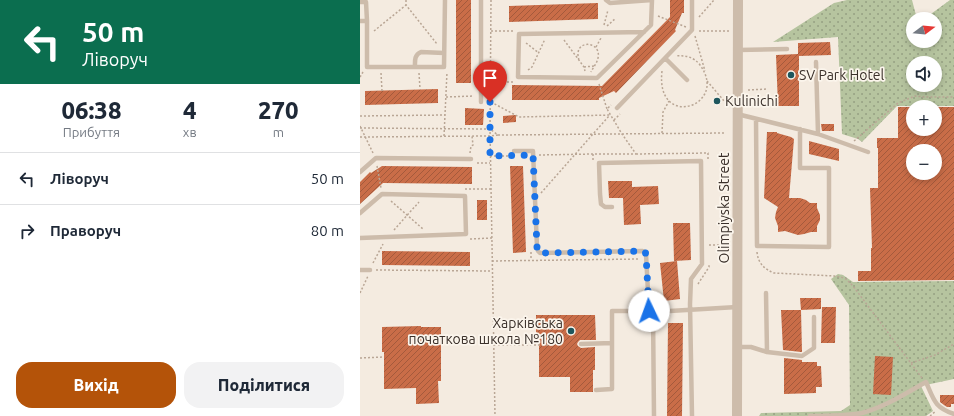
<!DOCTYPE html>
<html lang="uk">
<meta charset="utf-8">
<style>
body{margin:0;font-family:Ubuntu,sans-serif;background:#f2f2f3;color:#1f2937;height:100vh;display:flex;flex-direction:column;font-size:15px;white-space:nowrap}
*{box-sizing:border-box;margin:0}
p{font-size:13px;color:#747a83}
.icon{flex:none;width:22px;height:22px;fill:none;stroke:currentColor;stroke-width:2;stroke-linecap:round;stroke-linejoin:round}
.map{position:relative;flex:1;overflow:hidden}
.side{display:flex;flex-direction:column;background:#fff;width:360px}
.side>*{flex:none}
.guide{background:#0b6e4f;color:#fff;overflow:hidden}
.needle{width:26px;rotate:74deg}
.fabs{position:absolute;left:546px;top:12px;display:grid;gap:8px}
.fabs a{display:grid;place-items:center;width:36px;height:36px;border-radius:50%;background:#fff;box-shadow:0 2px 6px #0003;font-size:20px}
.pin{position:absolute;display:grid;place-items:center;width:34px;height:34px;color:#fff;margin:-41px -17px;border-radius:50% 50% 50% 0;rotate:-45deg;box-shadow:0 0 4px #0007}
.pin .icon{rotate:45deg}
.me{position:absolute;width:44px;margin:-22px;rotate:357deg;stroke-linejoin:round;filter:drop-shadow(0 0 3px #0008)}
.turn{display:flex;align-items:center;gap:14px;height:84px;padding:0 16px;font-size:18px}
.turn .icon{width:52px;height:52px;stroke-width:2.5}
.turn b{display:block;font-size:28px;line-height:34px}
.eta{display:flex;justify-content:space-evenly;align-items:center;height:68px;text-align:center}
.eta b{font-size:24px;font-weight:800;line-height:28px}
.button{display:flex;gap:8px;margin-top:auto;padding:8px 16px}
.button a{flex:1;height:46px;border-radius:16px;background:#b45309;color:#fff;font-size:16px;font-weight:800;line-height:46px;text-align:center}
.button a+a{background:#f2f2f3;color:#1f2937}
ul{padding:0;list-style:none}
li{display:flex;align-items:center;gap:12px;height:52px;padding:0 16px;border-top:1px solid #e0e1e3}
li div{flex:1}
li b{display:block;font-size:15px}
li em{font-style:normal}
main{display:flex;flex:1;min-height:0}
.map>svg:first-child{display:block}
</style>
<main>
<section class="side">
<div class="guide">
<div class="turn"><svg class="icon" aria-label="left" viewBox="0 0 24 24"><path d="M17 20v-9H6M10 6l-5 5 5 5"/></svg><div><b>50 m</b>Ліворуч</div></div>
</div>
<div class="eta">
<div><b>06:38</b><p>Прибуття</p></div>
<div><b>4</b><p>хв</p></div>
<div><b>270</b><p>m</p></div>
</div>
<ul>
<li><svg class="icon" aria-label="left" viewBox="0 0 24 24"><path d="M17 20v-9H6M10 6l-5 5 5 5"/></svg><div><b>Ліворуч</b></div><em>50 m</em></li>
<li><svg class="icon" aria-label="right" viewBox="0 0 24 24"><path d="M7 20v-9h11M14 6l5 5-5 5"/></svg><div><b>Праворуч</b></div><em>80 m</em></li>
</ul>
<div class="button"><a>Вихід</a><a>Поділитися</a></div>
</section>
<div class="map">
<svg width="594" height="416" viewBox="0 0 594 416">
<defs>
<pattern id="grass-dots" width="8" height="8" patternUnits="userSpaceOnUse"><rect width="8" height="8" fill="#b6c49f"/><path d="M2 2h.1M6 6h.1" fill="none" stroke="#95a082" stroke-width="1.8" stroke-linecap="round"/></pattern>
<pattern id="building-hatch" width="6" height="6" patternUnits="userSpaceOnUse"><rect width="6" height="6" fill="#c96d48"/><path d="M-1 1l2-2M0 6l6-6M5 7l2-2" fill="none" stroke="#a45a3c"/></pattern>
</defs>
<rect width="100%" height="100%" fill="#f4ebe0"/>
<path fill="url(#grass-dots)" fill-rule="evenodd" d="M487,0H552L557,19H553V41H575V19H564L590,0H594V106H537L502,142L498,139L482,134L478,37L413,42L474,3ZM553,63H575V85H553Z
M478,274L483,275L493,282L594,281V379L561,386L573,411L566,416H399L401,413L481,411L490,405L489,305L471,279Z"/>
<path fill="url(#building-hatch)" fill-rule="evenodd" d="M96,0H111V83H96Z
M310,0H324V13H322L315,30L316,31L256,93L254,91L239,98V100H152V85L242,86L310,17Z
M238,3V19L149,22V6Z
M470,42L471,55L439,56V106H418L416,55L438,54V43Z
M78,89V103L5,105V91Z
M538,107H553V129H575V107H594V280L498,281V271H511V248H512L510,188H518V148H517V138H538ZM553,147H575V173H553Z
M105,108L124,109L123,125H105Z
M156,115V122L143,123V116Z
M461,124H474V131H462Z
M407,132H417V133L431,137L434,139L429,198H440L446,200L450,203H457V208L460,215V220L457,226V232H451L444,234L438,235L425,231L418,232V226L415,218L416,212L418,207L404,198Z
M449,141L479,149V161L449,154Z
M22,166L112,167V184L23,183L0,204V182L10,172L11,173Z
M150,166H163L166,252L153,253Z
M248,181H272V187L298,186L299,204L280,205L281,224L264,225L263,198H249Z
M117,200H127V220H117Z
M313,223H330L331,260L314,261Z
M22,251L110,252V266L22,265Z
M317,261L320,299L304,301L300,263Z
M440,298H461V309L441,310Z
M462,307H476L475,343H461Z
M421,310H441L442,352H441L423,350Z
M176,315H235L236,340H220L218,342L217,344L218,346L221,348L235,347V370H233V392H210V377H179V341H176Z
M308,323H323L322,416H307Z
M61,326V327H81V381H78L79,403L56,404V388L24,389V352H22V327Z
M515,356L533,357L531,395L513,394Z
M424,358L442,360V362H457V366H461L462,387H456V393L424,394Z
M580,395H594V404H591V407H587L584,405L580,402Z"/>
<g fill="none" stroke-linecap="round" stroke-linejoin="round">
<path stroke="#b9a695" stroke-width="1.5" stroke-dasharray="2 2" stroke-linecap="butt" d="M46,0V5L77,44
M131,0L130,129L135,416
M298,16L326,27
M339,17L354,0
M244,25L248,10
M247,26L256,18
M14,31L46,5
M131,31H154
M339,31H369
M335,36L345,71
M204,40L224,67L225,71
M166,43L179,53
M236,47L241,38
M219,60C212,39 242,40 238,58C237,63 233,68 231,72
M224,67L234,66
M168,70L172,67L185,39
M302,71C295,131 370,106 340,65C334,57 325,55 316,56
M21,73L22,91
M59,73L60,89
M0,77L3,72
M347,81L365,102
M131,82H155
M239,84L247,109
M388,90L408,89
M86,97L114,96
M131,102L159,117L251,115
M0,116L85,115
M254,120L260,114
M0,126L13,153
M0,128L130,129L138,135L365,133
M302,133L303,112L309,101
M84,136L87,72
M0,137L130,136L138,135
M494,141L538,103L555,96L564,97H594
M110,153L111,146L113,145L112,136
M276,154L348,153V159
M179,155L233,154
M130,156H150
M233,160V154H276L262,134L247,109L251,105
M117,163H130
M17,166L21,188
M105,189H131
M181,193L233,134L250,115
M31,201L63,229
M34,230L59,202
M110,239L132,238
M349,245H368
M171,252V260
M397,252C398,263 404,269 414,273L474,276L481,277L486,279L493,286L562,378
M132,261L280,259
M13,263L23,244
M16,270L132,271
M338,284L349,267V265
M0,293L8,276
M134,345H193
M0,358L24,357
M551,363L575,355L594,344
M570,416L576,411"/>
<path stroke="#cdbcab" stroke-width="4.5" d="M121,0V102
M246,0L250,3L292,0
M0,2H6L7,21
M0,21H7V67H84L85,0
M284,32L159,34L158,77L237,78L291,25L292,0
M378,50L427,49
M305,58L327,80
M456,62L458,134
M55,67C55,61 54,55 61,52L84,53
M257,108L332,30V0
M377,114L458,134L508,152
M396,119L397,246L469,247V168H440V129
M154,151H173L177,247L178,251L180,253L282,251L285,252L286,254L289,311
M0,172L16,158L111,159
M252,207H245L241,204L240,194L239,163L341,161L342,264L331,279L330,304L332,416
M0,213L22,194L105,196L106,234L0,238
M0,270H10
M406,293L407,352
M221,344L252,343
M377,347H391L407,352L442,356L454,348V317
M236,390L252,389V311H289L291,312
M294,416L293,312L377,307
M450,416C467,416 485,416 502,413C525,407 546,393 566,382C574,400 574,407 594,414"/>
<path stroke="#cdbcab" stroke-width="10" d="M377,416C378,277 377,139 378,0"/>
</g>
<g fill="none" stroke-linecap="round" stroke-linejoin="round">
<path stroke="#1a73e8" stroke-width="7" stroke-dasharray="0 12.6" d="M130,102V156L173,155L177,247L178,251L180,253L282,251L285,252L286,254L289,311"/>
</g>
<g fill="#1e565d" stroke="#fbf5ec" stroke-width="1.5">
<circle cx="431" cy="75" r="4"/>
<circle cx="357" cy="101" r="4"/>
<circle cx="211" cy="331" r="4"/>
</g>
<g text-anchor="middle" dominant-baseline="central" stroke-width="3.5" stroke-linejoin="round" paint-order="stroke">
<g font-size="14" fill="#3a302a" stroke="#fbf5ec" text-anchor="start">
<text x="439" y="75">SV Park Hotel</text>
<text x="365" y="101">Kulinichi</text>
<text x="203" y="323" text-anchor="end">Харківська<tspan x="203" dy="16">початкова школа №180</tspan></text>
</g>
<g font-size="14" fill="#3a302a" stroke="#fbf5ec">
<text transform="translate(364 208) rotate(-90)">Olimpiyska Street</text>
</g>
</g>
</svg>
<div class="fabs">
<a><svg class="needle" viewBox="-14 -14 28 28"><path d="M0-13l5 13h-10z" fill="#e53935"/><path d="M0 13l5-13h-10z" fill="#747a83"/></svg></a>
<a><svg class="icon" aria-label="sound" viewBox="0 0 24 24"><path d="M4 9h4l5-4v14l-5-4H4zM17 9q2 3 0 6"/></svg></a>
<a>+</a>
<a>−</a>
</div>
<div class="pin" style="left:130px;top:102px;background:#d93025"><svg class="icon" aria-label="arrive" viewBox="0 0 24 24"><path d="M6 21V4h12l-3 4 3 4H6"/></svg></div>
<svg class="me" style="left:289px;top:311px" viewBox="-20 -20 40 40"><circle r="19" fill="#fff"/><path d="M0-13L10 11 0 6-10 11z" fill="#1a73e8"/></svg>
</div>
</main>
